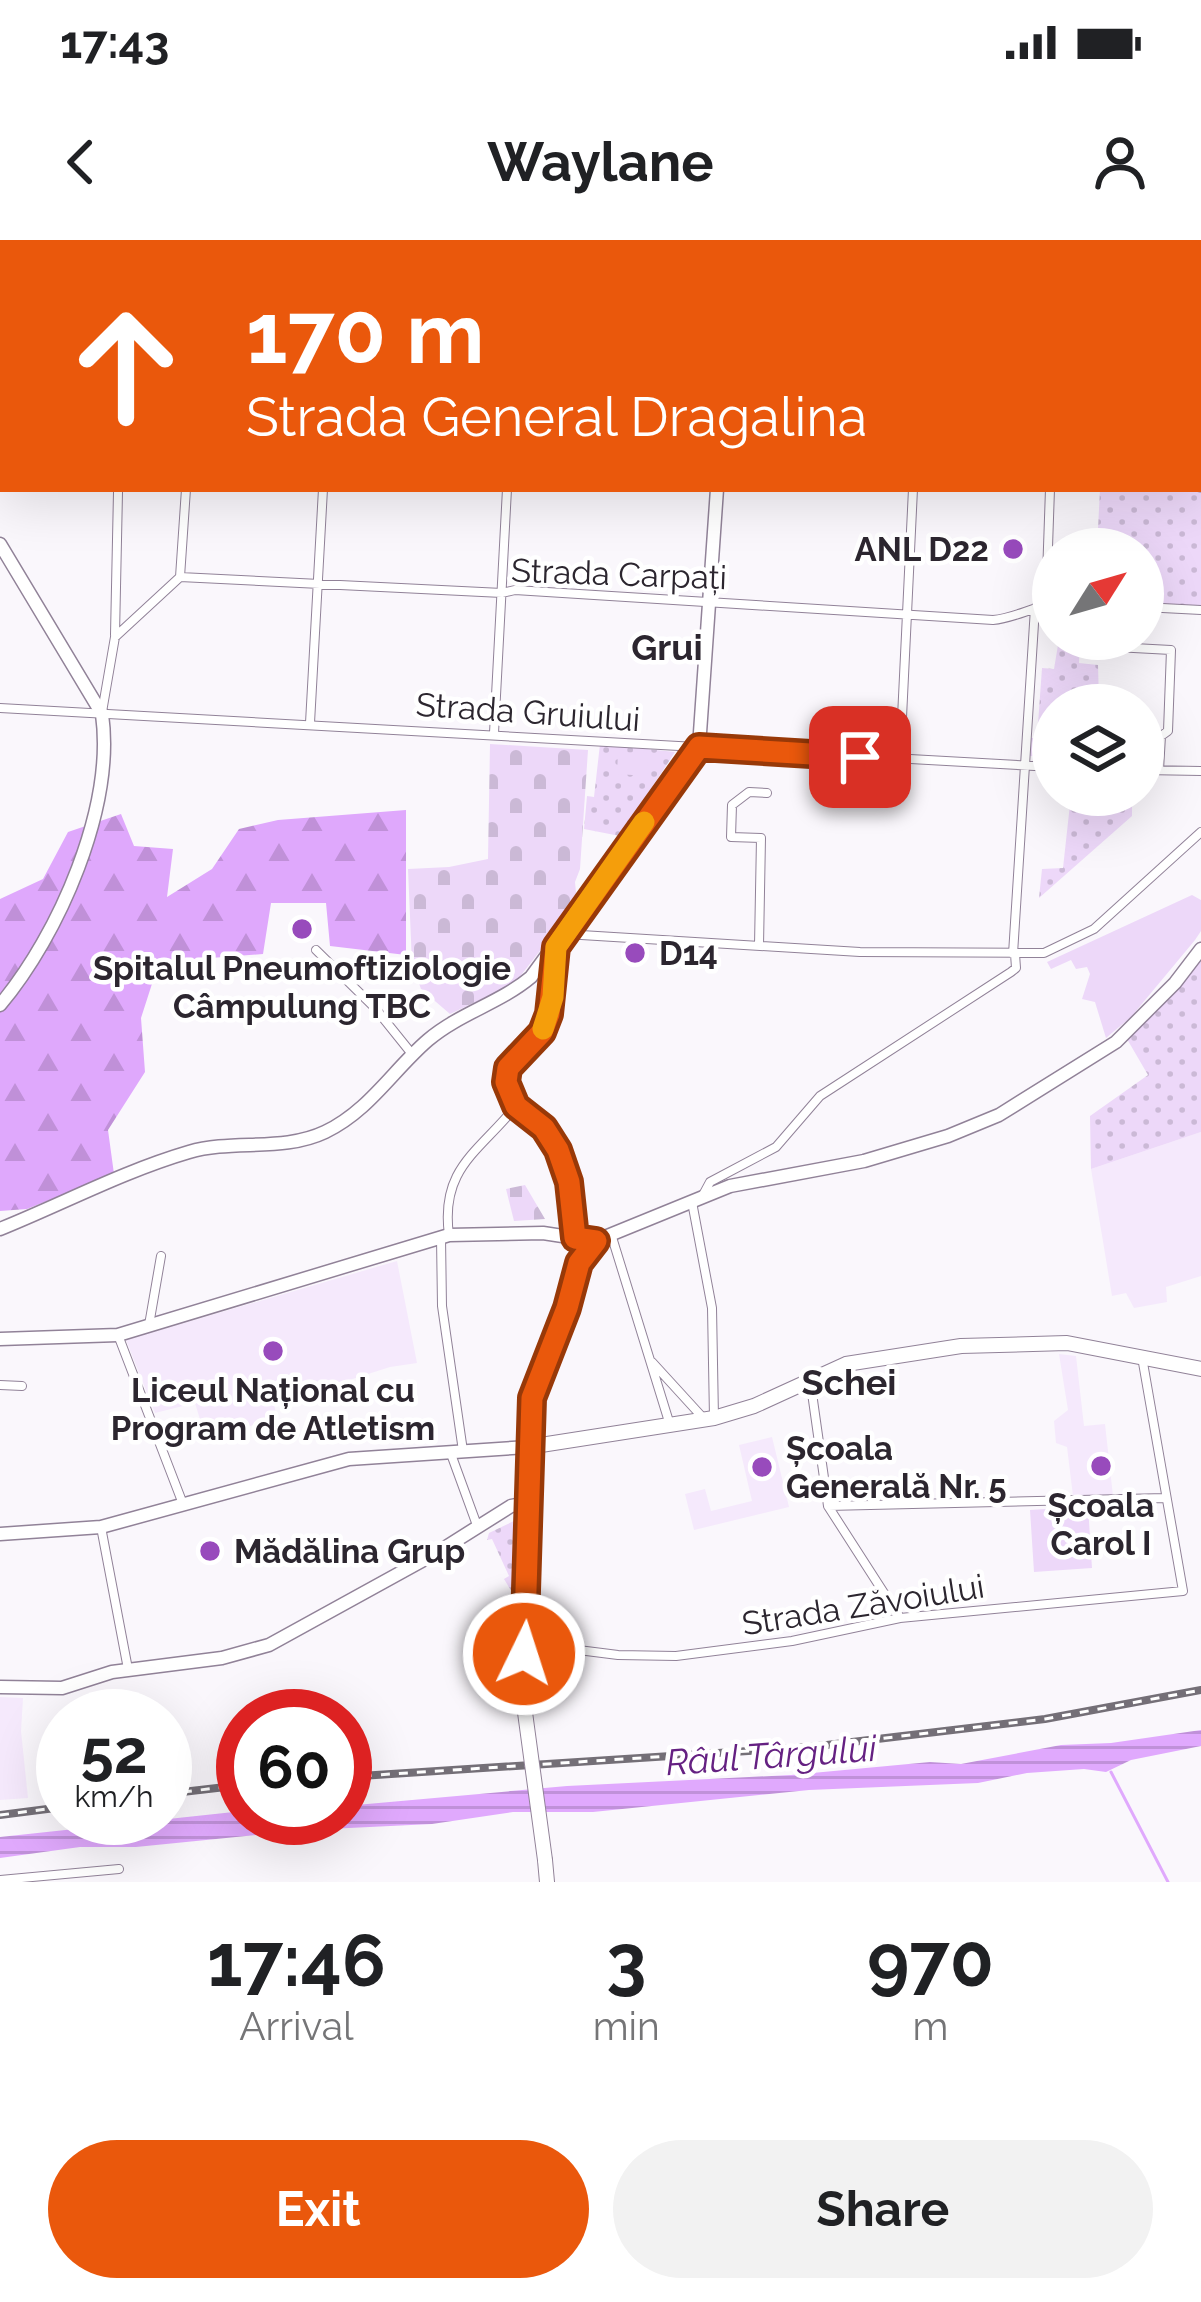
<!DOCTYPE html>
<meta charset="utf-8">
<style>
body{margin:0;font-family:Raleway,sans-serif;background:#f2f2f2;color:#202124;height:100vh;display:flex;flex-direction:column;font-size:45px;white-space:nowrap}
*{box-sizing:border-box;margin:0}
p{font-size:39px;color:#757577}
.icon{flex:none;width:66px;height:66px;fill:none;stroke:currentColor;stroke-width:2;stroke-linecap:round;stroke-linejoin:round}
.map{position:relative;height:1642px;overflow:hidden}
.sheet{display:flex;flex-direction:column;background:#fff;flex:1}
.sheet>*{flex:none}
.guide{position:absolute;left:0px;top:0px;width:1203px;height:252px;box-shadow:0 12px 48px #0002;background:#ea580c;color:#fff;overflow:hidden}
.needle{width:78px;rotate:53deg}
.controls{position:absolute;left:1032px;top:288px;display:grid;gap:24px}
.controls a{display:grid;place-items:center;width:132px;height:132px;border-radius:50%;background:#fff;box-shadow:0 12px 48px #0002;font-size:60px}
.speed{position:absolute;left:36px;top:1449px;display:flex;gap:24px;font-size:60px;font-weight:700;text-align:center}
.speed>*{display:grid;place-content:center;width:156px;height:156px;border-radius:50%;background:#fff;box-shadow:0 12px 48px #0002;line-height:1}
.speed small{font-size:30px;font-weight:400}
.speed .limit{border:18px solid #d22;background:#fff;color:#111}
.pin{position:absolute;display:grid;place-items:center;width:102px;height:102px;color:#fff;margin:-51px;border-radius:24px;box-shadow:0 6px 18px #0006}
.me{position:absolute;width:132px;margin:-66px;rotate:4deg;stroke-linejoin:round;filter:drop-shadow(0 0 9px #0008)}
.turn{display:flex;align-items:center;gap:42px;height:252px;padding:0 48px;font-size:54px}
.turn .icon{width:156px;height:156px;stroke-width:2.5}
.turn b{display:block;font-size:84px;line-height:102px}
.eta{display:flex;justify-content:space-evenly;align-items:center;height:204px;text-align:center}
.eta b{font-size:72px;font-weight:700;line-height:84px}
.cta{display:flex;gap:24px;margin-top:auto;padding:24px 48px}
.cta a{flex:1;height:138px;border-radius:72px;background:#ea580c;color:#fff;font-size:48px;font-weight:700;line-height:138px;text-align:center}
.cta a+a{background:#f2f2f2;color:#202124}
.status{display:flex;justify-content:space-between;align-items:center;height:84px;padding:0 60px;background:#fff;direction:ltr}
.status svg{height:33px;fill:currentColor}
header{display:flex;justify-content:space-between;align-items:center;height:156px;padding:0 48px;background:#fff;font-size:54px;font-weight:700}
.map>svg:first-child{display:block}
</style>
<div class="status"><b>17:43</b><svg viewBox="0 0 49 12"><path d="M0 12V9h3v3zM5 12V6h3v6zM10 12V3h3v9zM15 12V0h3v12zM26 1h20v11H26zM47 4h2v5h-2z"/></svg></div>
<header><svg class="icon" aria-label="back" viewBox="0 0 24 24"><path d="M15 5l-7 7 7 7"/></svg>Waylane<svg class="icon" aria-label="person" viewBox="0 0 24 24"><circle cx="12" cy="8" r="4"/><path d="M4 21q1-7 8-7t8 7"/></svg></header>
<div class="map">
<svg width="1201" height="1642" viewBox="0 0 1201 1642">
<defs>
<pattern id="grass-dots" width="8" height="8" patternUnits="userSpaceOnUse" patternTransform="scale(3)"><rect width="8" height="8" fill="#edd8f9"/><path d="M2 2h.1M6 6h.1" fill="none" stroke="#cbb9d6" stroke-width="1.8" stroke-linecap="round"/></pattern>
<pattern id="forest-firs" width="22" height="20" patternUnits="userSpaceOnUse" patternTransform="scale(3)"><rect width="22" height="20" fill="#dfa8fc"/><path d="M5 1l3.5 6h-7zM16 11l3.5 6h-7z" fill="#c090d8"/></pattern>
<pattern id="cemetery-stones" width="16" height="16" patternUnits="userSpaceOnUse" patternTransform="scale(3)"><rect width="16" height="16" fill="#edd8f9"/><path d="M2 7V4a2 2 0 0 1 4 0v3zM10 15v-3a2 2 0 0 1 4 0v3z" fill="#cbb9d6"/></pattern>
<pattern id="water-rules" width="6" height="5" patternUnits="userSpaceOnUse" patternTransform="scale(3)"><rect width="6" height="5" fill="#e0a9fd"/><path d="M0 2.5h6" fill="none" stroke="#c091d9"/></pattern>
</defs>
<rect width="100%" height="100%" fill="#faf7fc"/>
<path fill="#f5e9fc" d="M0,0H276L3,3V176Z
M988,0H1179V3H987Z
M1201,892V1036L1166,1047L1167,1062L1134,1068L1126,1053L1112,1056L1091,929Z
M397,1021L417,1123L390,1127L274,1164L277,1178L206,1199L195,1163L155,1173L126,1100Z
M1059,1114L1076,1116L1084,1186L1105,1184L1113,1256H1073L1067,1207L1056,1203L1054,1181L1068,1170Z
M772,1197L789,1267L694,1290L685,1254L705,1249L711,1271L752,1261L739,1205Z
M0,1457L23,1458L21,1491L28,1558L0,1560Z"/>
<path fill="url(#grass-dots)" d="M276,0H988L276,3Z
M1100,249L1201,251V367L1143,364V309H1097Z
M1059,399H1080L1079,423L1098,425L1099,462L1139,465H1053V517L1030,516L1029,498H1037L1042,428L1054,429Z
M600,504L675,512L620,596L584,589L587,556L594,557Z
M1071,555H1132V576L1039,658L1042,629L1063,628Z
M1201,720V892L1091,929L1090,876L1148,835L1127,799Z
M516,1280L521,1286V1367L504,1339L509,1336L492,1299L487,1300L489,1293Z"/>
<path fill="url(#forest-firs)" d="M406,570V715L330,706L326,663H271L263,714L159,722L141,778L145,832L108,890L114,934L27,969L0,971V659L43,639L68,592L121,574L134,606L173,609L167,657L212,629L239,589L278,580Z"/>
<path fill="url(#cemetery-stones)" d="M490,504L588,510L580,629L575,642L577,663L515,743L450,774L421,749L412,724L408,629L449,627L488,619Z
M525,945L545,979L514,981L506,949Z"/>
<path fill="#edd8f9" d="M618,512L648,513L647,536L617,534Z
M1192,655L1201,660V691L1195,700L1131,777L1106,798L1095,762L1082,759L1090,734L1087,727L1076,729L1071,720L1051,729L1047,722Z
M1088,1266L1092,1328L1034,1332L1030,1270Z"/>
<path fill="url(#water-rules)" d="M1201,1490V1506L1131,1520L1106,1532L1084,1529L1027,1533L978,1543L809,1550L593,1572H513L432,1584L307,1590L136,1607H80L0,1618V1597L243,1571V1578H345V1566L567,1546L791,1535L930,1522L961,1524L1061,1505L1111,1503Z"/>
<g fill="none" stroke-linecap="round" stroke-linejoin="round">
<path stroke="#e0a9fd" stroke-width="3" d="M326,3L327,0
M1111,1532L1168,1642"/>
<g stroke="#918298" stroke-width="10">
<path id="street" d="M180,337L502,353L515,350L993,380C1015,378 1032,367 1053,364
M1046,365L1050,249
M1143,367L1201,370
M115,395L118,252
M1115,399V407L1171,410L1168,491L1161,496L1159,530
M0,468L1053,527
M102,472L115,397L180,337L186,249
M310,483L323,249
M494,493L507,249
M900,519L913,249
M1143,530L1201,531
M565,694L860,712L1044,713L1094,689L1201,592
M759,705L761,598L731,597L732,565L749,552L767,553
M556,708C555,735 557,767 542,790C532,807 504,820 506,842C508,867 533,874 546,891C569,920 574,962 575,998
M316,710L375,768L412,814
M1013,714L1035,368
M703,955L710,942L776,907L820,856L1011,732L1016,728L1015,714
M692,962L712,1068L714,1178
M611,994L670,1185
M449,995C440,928 479,912 516,866
M441,998L442,1066L463,1211
M149,1085L161,1016
M118,1095L183,1264
M652,1122L705,1180
M810,1139L828,1266L900,1378
M0,1145L22,1146
M451,1214L478,1288
M828,1266L1165,1258
M101,1287L128,1429
M515,1402L618,1415L676,1416L792,1401L900,1378L1183,1351L1142,1117
M0,1640L119,1629"/>
</g>
<g stroke="#918298" stroke-width="15">
<path id="secondary" d="M1184,0L1185,3
M1200,49L1201,52
M0,180H3
M1200,245H1201
M0,304L102,474C115,567 59,695 0,765
M0,989C62,964 124,931 189,912C233,899 283,912 325,892C369,871 393,830 428,800C460,773 500,763 531,737L699,507L717,249
M0,1099L118,1095L449,995L543,993L595,1001
M0,1294L101,1287L349,1219L528,1207L536,1143L561,1085L579,1023L595,1001L730,946L864,921L948,896L999,875L1116,802L1175,743L1201,709
M0,1447L62,1448L112,1432L222,1418L269,1405L438,1312L511,1266L527,1263"/>
</g>
<g stroke="#918298" stroke-width="16">
<path id="primary" d="M528,1363V1207L714,1178L754,1166L846,1124L961,1106L1067,1103L1201,1129
M545,1620L547,1642"/>
</g>
<use href="#street" stroke="#fff" stroke-width="8"/>
<use href="#secondary" stroke="#fff" stroke-width="12"/>
<use href="#primary" stroke="#fff" stroke-width="14"/>
<g stroke="#746f77" stroke-width="8">
<path id="rail" d="M345,1537L810,1507L1045,1479L1201,1450
M165,1554L243,1545
M0,1575L63,1567"/>
</g>
<use href="#rail" stroke="#fff" stroke-width="3" stroke-dasharray="9" stroke-linecap="butt"/>
<g stroke="#918298" stroke-width="16" stroke-linecap="butt">
<path id="primary-bridge" d="M528,1363L524,1465L545,1620"/>
</g>
<use href="#primary-bridge" stroke="#fff" stroke-width="14"/>
</g>
<g fill="none" stroke-linecap="round" stroke-linejoin="round">
<g stroke="#983908" stroke-width="30">
<path id="route" d="M524,1414L532,1158L567,1068L579,1023L596,1001L575,998L569,942L558,910L544,888L516,866L506,842L508,828L542,792L549,774L556,707L699,507L860,517"/>
</g>
<use href="#route" stroke="#ea580c" stroke-width="21"/>
<path stroke="#f59e0b" stroke-width="21" d="M543,789L553,757L556,707L644,582"/>
</g>
<g fill="#984bbc" stroke="#fff" stroke-width="4.5">
<circle cx="1013" cy="309" r="12"/>
<circle cx="302" cy="689" r="12"/>
<circle cx="635" cy="713" r="12"/>
<circle cx="273" cy="1111" r="12"/>
<circle cx="1101" cy="1226" r="12"/>
<circle cx="762" cy="1227" r="12"/>
<circle cx="210" cy="1311" r="12"/>
</g>
<g text-anchor="middle" dominant-baseline="central" stroke-width="9" stroke-linejoin="round" paint-order="stroke">
<g font-size="33" font-weight="bold" fill="#2c262f" stroke="#fff" text-anchor="start">
<text x="989" y="309" text-anchor="end">ANL D22</text>
<text x="659" y="713">D14</text>
<text x="302" y="728" text-anchor="middle">Spitalul Pneumoftiziologie<tspan x="302" dy="38">Câmpulung TBC</tspan></text>
<text x="273" y="1150" text-anchor="middle">Liceul Național cu<tspan x="273" dy="38">Program de Atletism</tspan></text>
<text x="786" y="1208">Școala<tspan x="786" dy="38">Generală Nr. 5</tspan></text>
<text x="1101" y="1265" text-anchor="middle">Școala<tspan x="1101" dy="38">Carol I</tspan></text>
<text x="234" y="1311">Mădălina Grup</text>
</g>
<g font-size="33" fill="#2c262f" stroke="#fff">
<text transform="translate(619 334) rotate(2)">Strada Carpați</text>
<text transform="translate(528 472) rotate(4)">Strada Gruiului</text>
<text transform="translate(863 1365) rotate(-9)">Strada Zăvoiului</text>
</g>
<g font-size="36" font-weight="bold" fill="#2c262f" stroke="#fff">
<text x="667" y="407">Grui</text>
<text x="849" y="1142">Schei</text>
</g>
<g font-size="36" font-style="italic" fill="#652182" stroke="#fff">
<text transform="translate(771 1515) rotate(-4)">Râul Târgului</text>
</g>
</g>
</svg>
<div class="controls">
<a><svg class="needle" viewBox="-14 -14 28 28"><path d="M0-13l5 13h-10z" fill="#e53935"/><path d="M0 13l5-13h-10z" fill="#757577"/></svg></a>
<a><svg class="icon" aria-label="layers" viewBox="0 0 24 24"><path d="M12 4l9 5-9 5-9-5zM3 14l9 5 9-5"/></svg></a>
</div>
<div class="speed"><div>52<small>km/h</small></div><div class="limit">60</div></div>
<div class="pin" style="left:860px;top:517px;background:#d93025"><svg class="icon" aria-label="arrive" viewBox="0 0 24 24"><path d="M6 21V4h12l-3 4 3 4H6"/></svg></div>
<svg class="me" style="left:524px;top:1414px" viewBox="-20 -20 40 40"><circle r="17" fill="#ea580c" stroke="#fff" stroke-width="3"/><path d="M0-11L8 9 0 5-8 9z" fill="#fff"/></svg>
<div class="guide">
<div class="turn"><svg class="icon" aria-label="ahead" viewBox="0 0 24 24"><path d="M12 20V5M6 11l6-6 6 6"/></svg><div><b>170 m</b>Strada General Dragalina</div></div>
</div>
</div>
<section class="sheet">
<div class="eta">
<div><b>17:46</b><p>Arrival</p></div>
<div><b>3</b><p>min</p></div>
<div><b>970</b><p>m</p></div>
</div>
<div class="cta"><a>Exit</a><a>Share</a></div>
</section>
